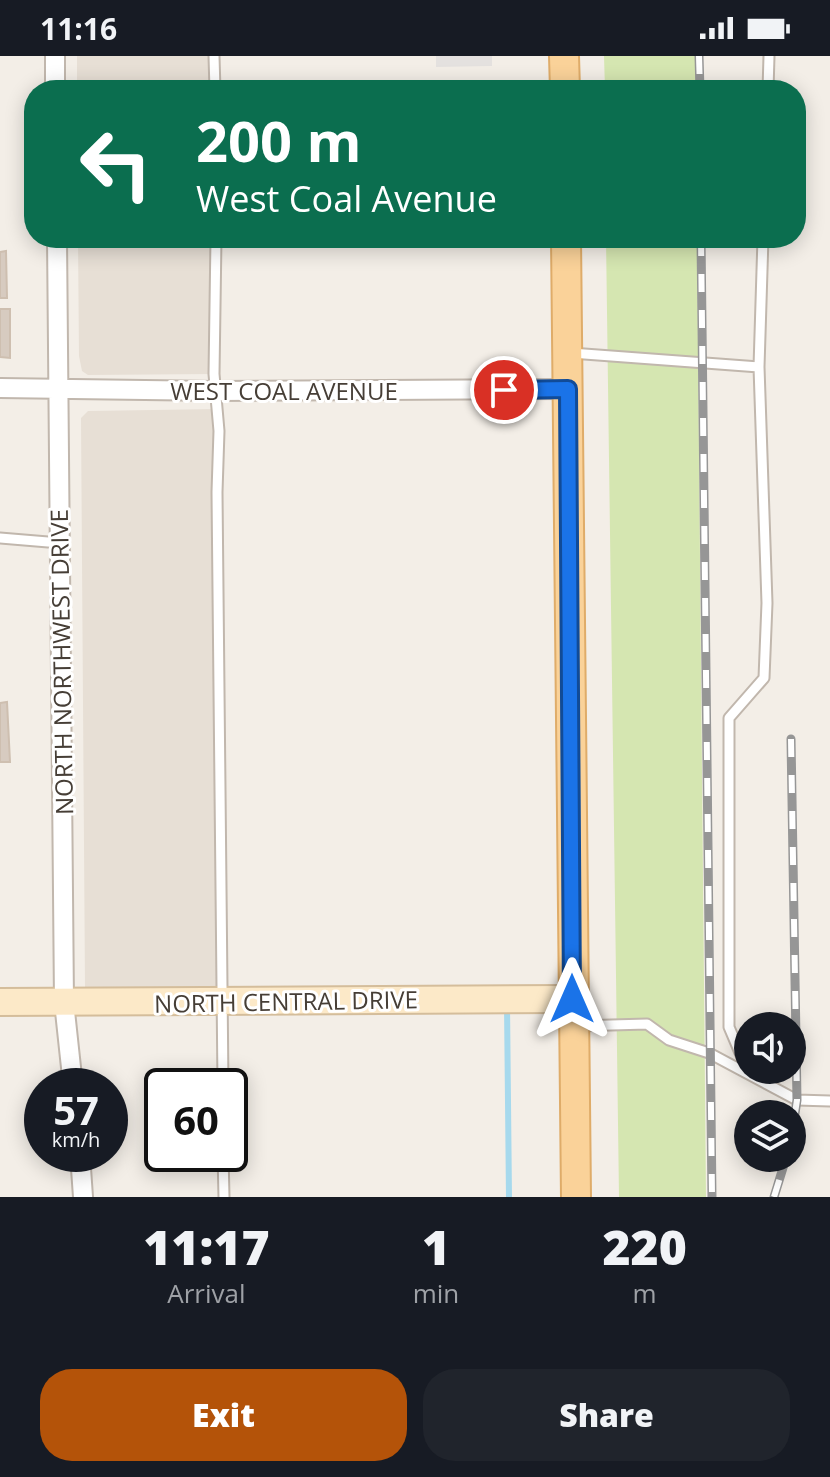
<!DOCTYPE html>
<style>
body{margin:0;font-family:"Open Sans",sans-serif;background:#20242c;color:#f1f3f6;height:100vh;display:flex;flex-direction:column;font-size:30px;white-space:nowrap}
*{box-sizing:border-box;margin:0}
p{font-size:26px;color:#9ea1a6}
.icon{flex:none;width:44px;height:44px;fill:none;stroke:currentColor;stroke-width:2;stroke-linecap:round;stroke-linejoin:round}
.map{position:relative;height:1141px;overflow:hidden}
.sheet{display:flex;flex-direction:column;background:#171b24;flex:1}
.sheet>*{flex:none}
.guide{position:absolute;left:24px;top:24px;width:782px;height:168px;border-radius:32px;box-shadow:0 4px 20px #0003;background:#0b6e4f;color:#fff;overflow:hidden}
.controls{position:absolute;left:734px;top:956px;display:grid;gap:16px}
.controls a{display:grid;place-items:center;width:72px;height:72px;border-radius:50%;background:#171b24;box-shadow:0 4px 20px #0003;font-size:40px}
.speed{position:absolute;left:24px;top:1012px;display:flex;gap:16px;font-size:40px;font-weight:700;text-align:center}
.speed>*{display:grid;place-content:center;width:104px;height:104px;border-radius:50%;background:#171b24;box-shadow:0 4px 20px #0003;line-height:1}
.speed small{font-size:20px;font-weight:400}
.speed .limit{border:4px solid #111;border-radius:12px;background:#fff;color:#111}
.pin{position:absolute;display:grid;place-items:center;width:68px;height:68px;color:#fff;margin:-34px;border:4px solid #fff;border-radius:50%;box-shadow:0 2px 8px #0007}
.me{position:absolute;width:88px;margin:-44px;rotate:0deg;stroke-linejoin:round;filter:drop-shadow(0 0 6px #0008)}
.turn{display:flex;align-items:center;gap:28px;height:168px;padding:0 40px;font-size:36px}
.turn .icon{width:104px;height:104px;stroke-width:2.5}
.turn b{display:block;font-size:56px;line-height:68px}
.eta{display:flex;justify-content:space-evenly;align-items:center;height:136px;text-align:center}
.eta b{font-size:48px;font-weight:800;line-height:56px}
.button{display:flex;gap:16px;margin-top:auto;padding:16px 40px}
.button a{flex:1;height:92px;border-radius:32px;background:#b45309;color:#fff;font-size:32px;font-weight:800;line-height:92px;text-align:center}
.button a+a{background:#20242c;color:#f1f3f6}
.status{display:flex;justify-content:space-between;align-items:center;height:56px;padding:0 40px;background:#171b24;direction:ltr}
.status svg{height:22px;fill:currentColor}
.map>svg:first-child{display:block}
</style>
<div class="status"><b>11:16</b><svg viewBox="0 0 49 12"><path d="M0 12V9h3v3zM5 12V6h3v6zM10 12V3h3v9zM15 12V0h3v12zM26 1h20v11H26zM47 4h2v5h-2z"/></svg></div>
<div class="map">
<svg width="830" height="1141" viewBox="0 0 830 1141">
<rect width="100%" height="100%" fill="#f3eee7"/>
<path fill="#e7dfd5" d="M77,0H214L215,34H77Z
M78,182H216L214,318L88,319L82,315L79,300Z
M218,353L220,936L85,931L81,362L88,355Z"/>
<path fill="#d5e6b1" d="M604,0H696V34H605Z
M606,182H697L706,1141H619Z"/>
<path fill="#e4e1df" d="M436,0H492V10L436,11Z"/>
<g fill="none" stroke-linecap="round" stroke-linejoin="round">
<path stroke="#a6d9ed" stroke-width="6" d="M507,949L509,1141"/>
</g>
<path fill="#d7cbc0" stroke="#cebfb0" stroke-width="2" d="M6,195L7,242H0V196Z
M0,253H10V302L0,301Z
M7,646L10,706H0V647Z"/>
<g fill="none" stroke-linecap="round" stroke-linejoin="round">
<g stroke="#c1b7ad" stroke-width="13">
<path id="lane" d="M214,0L215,34
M768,34L769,0
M216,182L214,318L219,375L217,436L223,1030
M571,297L759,311
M0,482L60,487
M576,970L647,968L669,984L709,997L797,1044L830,1045
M749,1018L729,971V662L764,622L767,547L759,311L763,182
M223,1098L224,1141"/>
</g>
<g stroke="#c1b7ad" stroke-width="22">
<path id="street" d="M55,0V34
M57,182L64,946L73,1030
M0,332L217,335L568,333
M80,1098L83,1141"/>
</g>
<g stroke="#d4bd9b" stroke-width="30">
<path id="secondary" d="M0,946L572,943"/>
</g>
<g stroke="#dfac69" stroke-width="32">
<path id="primary" d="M564,0L565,34
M566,182L576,1141"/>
</g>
<use href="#lane" stroke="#fff" stroke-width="9"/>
<use href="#street" stroke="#fff" stroke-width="18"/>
<use href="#secondary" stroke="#fce9c8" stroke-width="26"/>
<use href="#primary" stroke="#fad299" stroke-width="28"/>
<g stroke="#969696" stroke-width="9">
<path id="rail" d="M699,0L700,34
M701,182L712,1141
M791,683L797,1044L792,1077
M774,1141L786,1102"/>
</g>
<use href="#rail" stroke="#fff" stroke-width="6" stroke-dasharray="18" stroke-linecap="butt"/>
</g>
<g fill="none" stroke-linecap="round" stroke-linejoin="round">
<g stroke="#114b97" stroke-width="20">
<path id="route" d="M504,334L568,333L572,943"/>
</g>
<use href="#route" stroke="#1a73e8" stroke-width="14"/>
</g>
<g text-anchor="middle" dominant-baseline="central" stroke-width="6" stroke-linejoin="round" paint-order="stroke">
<g font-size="24" fill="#463e36" stroke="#fff">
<text x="284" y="334">WEST COAL AVENUE</text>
<text transform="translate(61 606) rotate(-91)">NORTH NORTHWEST DRIVE</text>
<text transform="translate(286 945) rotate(-1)">NORTH CENTRAL DRIVE</text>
</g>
</g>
</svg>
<div class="controls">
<a><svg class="icon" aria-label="sound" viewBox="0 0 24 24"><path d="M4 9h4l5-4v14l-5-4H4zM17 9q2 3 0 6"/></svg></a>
<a><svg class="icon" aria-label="layers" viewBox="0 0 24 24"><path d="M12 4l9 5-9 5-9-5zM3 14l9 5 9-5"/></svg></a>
</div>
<div class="speed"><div>57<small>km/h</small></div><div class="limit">60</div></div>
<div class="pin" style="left:504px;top:334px;background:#d93025"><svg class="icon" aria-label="arrive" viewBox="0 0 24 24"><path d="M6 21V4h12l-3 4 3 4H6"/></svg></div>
<svg class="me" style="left:572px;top:943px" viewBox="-20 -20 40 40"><path d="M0-17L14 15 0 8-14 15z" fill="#1a73e8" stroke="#fff" stroke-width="4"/></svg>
<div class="guide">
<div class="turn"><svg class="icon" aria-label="left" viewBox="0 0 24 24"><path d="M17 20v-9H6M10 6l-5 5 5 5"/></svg><div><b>200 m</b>West Coal Avenue</div></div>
</div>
</div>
<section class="sheet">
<div class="eta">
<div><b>11:17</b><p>Arrival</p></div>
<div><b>1</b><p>min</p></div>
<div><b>220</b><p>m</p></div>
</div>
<div class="button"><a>Exit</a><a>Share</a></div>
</section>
